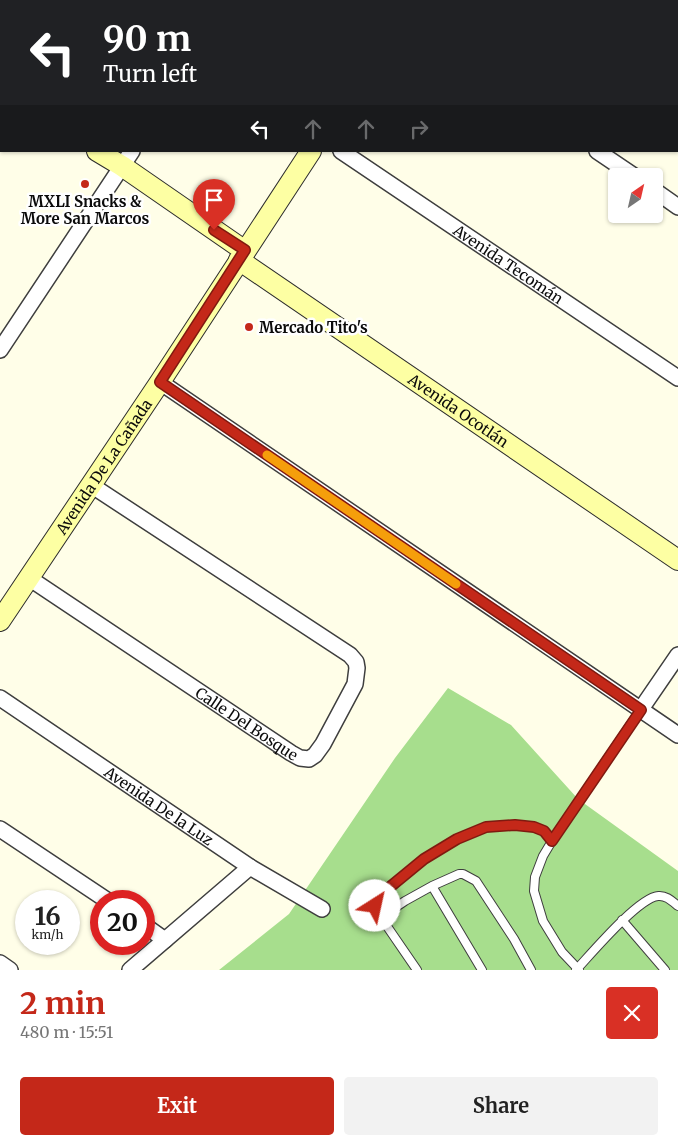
<!DOCTYPE html>
<meta charset="utf-8">
<style>
body{margin:0;font-family:Merriweather,serif;background:#f2f2f2;color:#222;height:100vh;display:flex;flex-direction:column;font-size:19px;white-space:nowrap}
*{box-sizing:border-box;margin:0}
p{font-size:16px;color:#767676}
.icon{flex:none;width:28px;height:28px;fill:none;stroke:currentColor;stroke-width:2;stroke-linecap:round;stroke-linejoin:round}
.map{position:relative;height:970px;overflow:hidden}
.side{display:flex;flex-direction:column;background:#fff;flex:1}
.side>*{flex:none}
.banner{position:absolute;left:0px;top:0px;width:679px;height:152px;box-shadow:0 1px 4px #0004;background:#202124;color:#fff;overflow:hidden}
.needle{width:32px;rotate:34deg}
.fabs{position:absolute;left:608px;top:168px;display:grid;gap:10px}
.fabs a{display:grid;place-items:center;width:55px;height:55px;border-radius:5px;background:#fff;box-shadow:0 1px 4px #0004;font-size:25px}
.speed{position:absolute;left:15px;top:890px;display:flex;gap:10px;font-size:25px;font-weight:700;text-align:center}
.speed>*{display:grid;place-content:center;width:65px;height:65px;border-radius:50%;background:#fff;box-shadow:0 1px 4px #0004;line-height:1}
.speed small{font-size:12px;font-weight:400}
.speed .limit{border:8px solid #d22;background:#fff;color:#111}
.pin{position:absolute;display:grid;place-items:center;width:42px;height:42px;color:#fff;margin:-51px -21px;border-radius:50% 50% 50% 0;rotate:-45deg;box-shadow:0 0 5px #0007}
.pin .icon{rotate:45deg}
.me{position:absolute;width:55px;margin:-28px;rotate:35deg;stroke-linejoin:round;filter:drop-shadow(0 0 4px #0008)}
.turn{display:flex;align-items:center;gap:18px;height:105px;padding:0 20px;font-size:22px}
.turn .icon{width:65px;height:65px;stroke-width:2.5}
.turn b{display:block;font-size:35px;line-height:42px}
.lanes{display:flex;align-items:center;height:48px;padding:0 20px;background:#0003;justify-content:center;gap:25px;direction:ltr}
.lanes .off{opacity:.35}
.round{display:grid;place-items:center;flex:none;width:52px;height:52px;border-radius:5px;background:#f2f2f2}
.head{display:flex;align-items:center;justify-content:space-between;height:85px;padding:0 20px}
h1{font-size:30px;font-weight:700;line-height:38px;color:#c42819}
.primary-button{display:flex;gap:10px;margin-top:auto;padding:10px 20px}
.primary-button a{flex:1;height:58px;border-radius:5px;background:#c42819;color:#fff;font-size:20px;font-weight:700;line-height:58px;text-align:center}
.primary-button a+a{background:#f2f2f2;color:#222}
.map>svg:first-child{display:block}
</style>
<div class="map">
<svg width="678" height="970" viewBox="0 0 678 970">
<rect width="100%" height="100%" fill="#fffee8"/>
<path fill="#a7de8d" d="M448,688L511,725L578,799L678,871V970H219L289,914L395,758Z"/>
<g fill="none" stroke-linecap="round" stroke-linejoin="round">
<g stroke="#3e3e3e" stroke-width="10">
<path id="lane" d="M432,886L482,970
M382,919L379,915L375,906L379,896L424,859L457,839L486,827L515,825L533,827L544,831L552,841
M622,920L665,970
M417,970L382,919L387,913L405,901L432,886L459,874H463L476,881L514,939L531,970
M576,970C591,954 638,898 658,896C666,895 672,901 678,906
M579,970L562,952L543,921L534,891L535,877L543,856L552,841L641,709"/>
</g>
<g stroke="#3e3e3e" stroke-width="18">
<g id="street">
<path d="M637,0L639,1"/>
<path d="M31,1L32,0"/>
<path d="M234,1V0"/>
<path d="M678,28V29"/>
<path d="M0,48L1,46"/>
<path id="s1" d="M341,151L678,378"/>
<path d="M597,151L634,176"/>
<path d="M654,190L678,207"/>
<path d="M0,350L132,151"/>
<path d="M160,382L678,735"/>
<path id="s2" d="M29,578L291,753L300,758L309,759L315,755L323,744L355,684L357,668L356,662L350,655L91,485"/>
<path id="s3" d="M0,698L250,867L322,909"/>
<path d="M641,709L678,655"/>
<path d="M0,829L108,901"/>
<path d="M144,925L165,940"/>
<path d="M0,963L10,970"/>
<path d="M130,970L250,867"/>
</g>
</g>
<g stroke="#2d2d2d" stroke-width="22">
<g id="secondary">
<path d="M411,1L412,0"/>
<path d="M0,92H1"/>
<path d="M97,151L122,166L245,251"/>
<path id="s4" d="M239,260L678,560"/>
<path id="s5" d="M0,621L160,382L311,151"/>
</g>
</g>
<use href="#lane" stroke="#fff" stroke-width="8"/>
<use href="#street" stroke="#fff" stroke-width="15"/>
<use href="#secondary" stroke="#fdffa3" stroke-width="20"/>
</g>
<g fill="none" stroke-linecap="round" stroke-linejoin="round">
<g stroke="#7f1a10" stroke-width="12">
<path id="route" d="M214,230L245,250L160,382L641,710L552,841L544,831L534,827L515,825L486,827L457,839L424,859L379,896L375,906"/>
</g>
<use href="#route" stroke="#c42819" stroke-width="9"/>
<path stroke="#f59e0b" stroke-width="9" d="M267,455L456,584"/>
</g>
<g fill="#c42819" stroke="#fff" stroke-width="2">
<circle cx="85" cy="184" r="5"/>
<circle cx="249" cy="327" r="5"/>
</g>
<g text-anchor="middle" dominant-baseline="central" stroke-width="5" stroke-linejoin="round" paint-order="stroke">
<g font-size="15" font-weight="bold" fill="#0b0b0b" stroke="#fff">
<text x="85" y="201">MXLI Snacks &amp;<tspan x="85" dy="17">More San Marcos</tspan></text>
<text x="259" y="327" text-anchor="start">Mercado Tito's</text>
</g>
<g font-size="15" fill="#0b0b0b" stroke="#fff">
<text stroke="none"><textPath href="#s1" startOffset="202">Avenida Tecomán</textPath></text>
<text stroke="none"><textPath href="#s4" startOffset="266">Avenida Ocotlán</textPath></text>
<text stroke="none"><textPath href="#s5" startOffset="186">Avenida De La Cañada</textPath></text>
<text stroke="none"><textPath href="#s2" startOffset="262">Calle Del Bosque</textPath></text>
<text stroke="none"><textPath href="#s3" startOffset="192">Avenida De la Luz</textPath></text>
</g>
</g>
</svg>
<div class="fabs">
<a><svg class="needle" viewBox="-14 -14 28 28"><path d="M0-13l5 13h-10z" fill="#e53935"/><path d="M0 13l5-13h-10z" fill="#767676"/></svg></a>
</div>
<div class="speed"><div>16<small>km/h</small></div><div class="limit">20</div></div>
<div class="pin" style="left:214px;top:230px;background:#d93025"><svg class="icon" aria-label="arrive" viewBox="0 0 24 24"><path d="M6 21V4h12l-3 4 3 4H6"/></svg></div>
<svg class="me" style="left:375px;top:906px" viewBox="-20 -20 40 40"><circle r="19" fill="#fff"/><path d="M0-13L10 11 0 6-10 11z" fill="#c42819"/></svg>
<div class="banner">
<div class="turn"><svg class="icon" aria-label="left" viewBox="0 0 24 24"><path d="M17 20v-9H6M10 6l-5 5 5 5"/></svg><div><b>90 m</b>Turn left</div></div>
<div class="lanes"><svg class="icon" aria-label="left" viewBox="0 0 24 24"><path d="M17 20v-9H6M10 6l-5 5 5 5"/></svg><svg class="icon off" aria-label="ahead" viewBox="0 0 24 24"><path d="M12 20V5M6 11l6-6 6 6"/></svg><svg class="icon off" aria-label="ahead" viewBox="0 0 24 24"><path d="M12 20V5M6 11l6-6 6 6"/></svg><svg class="icon off" aria-label="right" viewBox="0 0 24 24"><path d="M7 20v-9h11M14 6l5 5-5 5"/></svg></div>
</div>
</div>
<section class="side">
<div class="head"><div><h1>2 min</h1><p>480 m · 15:51</p></div><a class="round" style="background:#d93025;color:#fff"><svg class="icon" aria-label="close" viewBox="0 0 24 24"><path d="M6 6l12 12M18 6L6 18"/></svg></a></div>
<div class="primary-button"><a>Exit</a><a>Share</a></div>
</section>
